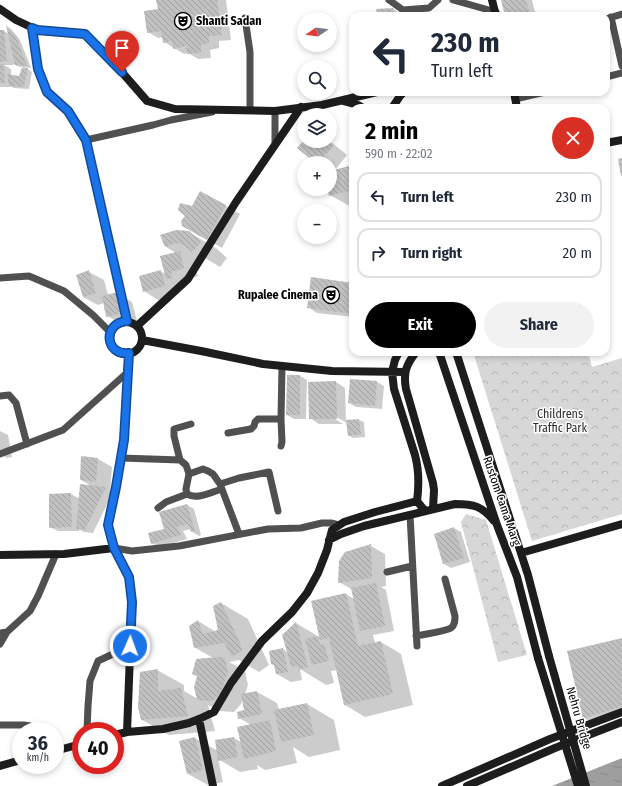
<!DOCTYPE html>
<meta charset="utf-8">
<style>
body{margin:0;font-family:"Fira Sans Condensed",sans-serif;background:#f2f2f3;color:#1f2937;height:100vh;display:flex;flex-direction:column;font-size:15px;white-space:nowrap}
*{box-sizing:border-box;margin:0}
p{font-size:13px;color:#747a83}
.icon{flex:none;width:22px;height:22px;fill:none;stroke:currentColor;stroke-width:2;stroke-linecap:round;stroke-linejoin:round}
.map{position:relative;flex:1;overflow:hidden}
.sheet{position:absolute;left:349px;top:104px;width:261px;height:252px;display:flex;flex-direction:column;background:#fff;border-radius:12px;box-shadow:0 2px 6px #0003}
.sheet>*{flex:none}
.guide{position:absolute;left:349px;top:12px;width:261px;height:84px;border-radius:12px;box-shadow:0 2px 6px #0003;background:#fff;color:#1f2937;overflow:hidden}
.needle{width:26px;rotate:257deg}
.buttons{position:absolute;left:297px;top:12px;display:grid;gap:8px}
.buttons a{display:grid;place-items:center;width:40px;height:40px;border-radius:50%;background:#fff;box-shadow:0 2px 6px #0003;font-size:20px}
.speed{position:absolute;left:12px;top:722px;display:flex;gap:8px;font-size:20px;font-weight:700;text-align:center}
.speed>*{display:grid;place-content:center;width:52px;height:52px;border-radius:50%;background:#fff;box-shadow:0 2px 6px #0003;line-height:1}
.speed small{font-size:10px;font-weight:400}
.speed .limit{border:6px solid #d22;background:#fff;color:#111}
.pin{position:absolute;display:grid;place-items:center;width:34px;height:34px;color:#fff;margin:-41px -17px;border-radius:50% 50% 50% 0;rotate:-45deg;box-shadow:0 0 4px #0007}
.pin .icon{rotate:45deg}
.me{position:absolute;width:44px;margin:-22px;rotate:2deg;stroke-linejoin:round;filter:drop-shadow(0 0 3px #0008)}
.turn{display:flex;align-items:center;gap:14px;height:84px;padding:0 16px;font-size:18px}
.turn .icon{width:52px;height:52px;stroke-width:2.5}
.turn b{display:block;font-size:28px;line-height:34px}
.round{display:grid;place-items:center;flex:none;width:42px;height:42px;border-radius:21px;background:#f2f2f3}
.summary{display:flex;align-items:center;justify-content:space-between;height:68px;padding:0 16px}
h1{font-size:24px;font-weight:700;line-height:30px;color:#000}
.primary-button{display:flex;gap:8px;margin-top:auto;padding:8px 16px}
.primary-button a{flex:1;height:46px;border-radius:24px;background:#000;color:#fff;font-size:16px;font-weight:700;line-height:46px;text-align:center}
.primary-button a+a{background:#f2f2f3;color:#1f2937}
ul{padding:0;list-style:none}
li{display:flex;align-items:center;gap:12px;height:50px;margin:0 8px 6px;padding:0 8px;border:2px solid #e0e1e3;border-radius:12px}
li div{flex:1}
li b{display:block;font-size:15px}
li em{font-style:normal}
.map>svg:first-child{display:block}
</style>
<div class="map">
<svg width="622" height="786" viewBox="0 0 622 786">
<defs>
<pattern id="park-crowns" width="20" height="18" patternUnits="userSpaceOnUse"><rect width="20" height="18" fill="#d7d7d7"/><path d="M2 6a3 3 0 1 1 6 0M12 15a3 3 0 1 1 6 0" fill="none" stroke="#b7b7b7"/></pattern>
<pattern id="water-ripples" width="26" height="14" patternUnits="userSpaceOnUse"><rect width="26" height="14" fill="#9e9e9e"/><path d="M2 4q2-2 4 0t4 0M15 11q2-2 4 0t4 0" fill="none" stroke="#868686"/></pattern>
<pattern id="building-back-hatch" width="6" height="6" patternUnits="userSpaceOnUse"><rect width="6" height="6" fill="#c0c0c0"/><path d="M-1 5l2 2M0 0l6 6M5-1l2 2" fill="none" stroke="#a3a3a3"/></pattern>
</defs>
<rect width="100%" height="100%" fill="#fff"/>
<path fill="url(#park-crowns)" d="M473,352H588L592,367L622,358V514L532,541Z
M466,514L486,520L527,655L498,662L461,522Z"/>
<path fill="url(#water-ripples)" d="M622,758V786H552Z"/>
<path fill="#0003" fill-rule="evenodd" d="M157,0H226L231,40L219,41V48L210,50L211,58L198,59L188,53L184,54L164,42L163,37L158,38L148,32L159,10Z
M502,0H532L536,16H506Z
M393,9L403,15V16H379Z
M8,27L11,29L20,40L31,68L24,67L32,72L29,89L14,88L12,87H0V31H4L9,34ZM13,64L20,67H23L19,77L11,76V69L4,65H13Z
M385,92H399L389,94Z
M305,141H330L347,155L334,171L353,166V208L330,195L328,189H330V163H317Z
M201,192L240,214L222,248L183,226Z
M188,232L216,248L227,258L220,267L205,258L194,262L198,276L185,280L181,287L176,284L179,294L158,300L144,291L160,271L165,274L176,253L166,247Z
M89,272L104,280L108,295L118,293L132,302L137,321L122,324L107,316L104,303L98,305L83,297Z
M353,284V317L317,313L308,307Z
M300,376L307,380L306,419H294L287,415Z
M336,382L345,388L346,421L359,420L364,422L365,437L353,438L348,435L347,423L333,415L332,417L343,424H319L310,418Z
M377,382L384,386L382,409L356,407L349,403Z
M0,431L8,435L12,457L7,458L0,454Z
M98,459L112,467L110,491L113,492L93,533L84,532L79,529V531H58L50,527L71,494L80,499L93,487L81,480Z
M187,505L194,509L201,535L199,536L191,531V529L183,531L187,539L159,547L152,543Z
M454,528L461,532L470,562L451,568L444,564Z
M371,546L385,554L386,586L381,587L386,590L394,631L373,635L375,643L381,642L401,654L413,705L365,717L345,705L337,670L331,671L334,683L326,685L300,669L302,680L291,682L277,674L283,649L288,653L296,623L321,638L346,594L354,599L353,590L339,582Z
M221,603L248,619L269,665L259,672L239,660L229,662L245,671L248,685L245,694L257,692L277,703L279,710L307,704L334,720L340,750L309,757L293,747L297,763L265,770L257,765L258,769L240,772L218,759L223,782L208,785L188,774L195,738L218,751L216,741L234,738L241,742L251,725L239,718L245,711L243,699L241,704L234,712L219,711L208,705L215,731L169,735L142,720L157,670L184,685V691L198,699L213,658L194,647L198,621L216,632L219,631Z
M622,639V714L594,724L584,718Z"/>
<path fill="url(#building-back-hatch)" d="M156,0H217L222,35L209,36V43L201,45V53L187,54L186,46L173,49L172,41L163,43L161,31L147,33L144,11L158,9Z
M501,0H526L530,16H505Z
M393,8L395,16H378L376,9Z
M6,25L16,36L27,66L15,65Z
M0,30H4L7,61L0,62Z
M0,64H4L5,83H0Z
M22,68H28L24,87L9,86L7,74L19,76Z
M303,141H327L333,146L319,163H315L297,148Z
M622,158V176H621L618,159Z
M353,165V190L329,196L327,189H330V171Z
M200,191L226,205L207,240L182,226L181,221L185,216L178,210L180,203L192,206Z
M176,230L189,231L201,242L192,252L184,245L177,243L165,247L160,235Z
M180,251L184,268L171,272L172,278L166,279L160,256Z
M89,270L96,293L83,297L76,275Z
M161,270L165,286L143,292L139,276Z
M311,277L353,283V314L307,308Z
M118,292L123,313L106,317L102,296Z
M287,375H300V415H286Z
M350,379L377,381L375,406L348,403Z
M336,381L337,419H309L308,382Z
M359,419L361,434L348,436L346,420Z
M81,456L98,458L96,482L80,480Z
M80,484L106,487L85,530L76,529Z
M71,493L72,527L49,528V494Z
M187,504L195,531L191,532L188,524L177,527L181,535L151,544L148,533L164,529L159,512Z
M454,527L464,558L443,564L434,534Z
M371,544L372,578L338,583L339,561L345,552Z
M376,583L385,626L360,631L351,588Z
M346,593L358,646L381,641L393,694L344,705L329,638L320,640L311,601Z
M221,602L243,650L232,657L224,643L194,648L189,626L198,620L203,634L218,630L213,606Z
M296,622L308,667L298,670V666H291L282,635Z
M318,636L320,645L324,644L329,661L312,665L305,639Z
M622,638V706L583,719L567,651Z
M283,648L288,672L276,674L274,665L271,664L269,651Z
M218,657L225,658L228,673L221,692L213,701L197,700L194,687L197,676L192,674L196,659Z
M158,669V691L181,688L188,716L141,720L138,707L140,672Z
M257,691L262,714L238,719L237,712L244,710L241,694Z
M307,703L314,735L281,742L274,710Z
M270,720L276,751L244,759L237,727Z
M195,737L203,770L187,774L179,741Z
M234,737L238,757L218,761L215,740Z"/>
<g fill="none" stroke-linecap="round" stroke-linejoin="round">
<path stroke="#505050" stroke-width="7" d="M389,0L403,10L429,8L438,0
M453,0L496,12
M611,17L622,66
M245,18L250,52V110
M606,19L622,14
M32,27L38,69L47,92L69,111L86,140L127,321
M606,77L622,73
M515,99L545,92
M275,111V145
M86,140L153,125L171,120L212,112
M0,278L29,276L64,291L93,315L110,332
M0,396L9,395L16,403L27,444
M281,419L282,442L281,446
M228,433L251,429L254,426L255,422L258,419H281L282,366
M0,454L63,430L129,371
M121,458L180,460
M189,474L186,465L180,460L174,436V429L191,424
M220,484L239,478L269,472L278,511
M187,494C197,500 212,492 222,489
M158,508L166,502L187,494L186,489L189,474L203,469L208,471L213,474L220,484L239,534
M410,515L417,646
M114,548L132,551L179,546L268,529L301,528L322,523H331L339,525
M387,572L412,566
M0,633L7,632L30,611L38,596L56,554
M416,636C424,634 444,632 451,628C455,625 455,621 455,616L445,579
M0,644L7,632
M0,725H24L30,726L32,731
M87,731L88,706L90,681L98,661L130,646"/>
<path stroke="#1d1d1d" stroke-width="8" d="M492,0L496,16
M0,9L16,20L37,30L85,34L113,62L147,101L175,109L275,111L322,105L377,92
M514,92L517,108
M343,101L358,105L363,108
M392,108L400,96L404,92
M606,143L622,140
M110 338a16 16 0 1 1 32 0a16 16 0 1 1-32 0Z
M137,326L188,279L236,202L301,107
M142,340L201,351L263,364L332,371L405,372
M399,352L395,360L392,372L394,389L415,455C419,470 419,486 417,501L425,511
M416,352C406,365 403,373 406,389L433,483L434,490L433,509
M439,352L497,525L517,577L538,658
M456,352L528,575L549,656
M329,540L341,534L364,526L455,504C474,504 482,506 494,521
M521,553L622,524
M0,555L64,554L114,548
M199,719L213,786
M127,732L132,602L129,577L114,548L108,525L116,487L124,440L129,353
M115,735L127,732L163,729L189,723L199,719L214,712L231,683L262,641L292,612L307,593L318,573L327,550L332,530L344,522L375,512L417,501
M55,751L81,744
M0,766L21,760
M442,786L550,739L622,712
M467,786L555,748L622,722"/>
<path stroke="#1d1d1d" stroke-width="8" d="M549,656L586,786
M538,658L578,786"/>
</g>
<g fill="none" stroke-linecap="round" stroke-linejoin="round">
<g stroke="#114b97" stroke-width="10">
<path id="route" d="M122,72L85,34L37,30L32,28L38,69L47,92L68,111L86,140L127,321C102,323 105,356 129,353L124,440L116,487L108,525L114,548L129,577L132,602L130,646"/>
</g>
<use href="#route" stroke="#1a73e8" stroke-width="7"/>
</g>
<defs>
<g id="theatre-ring" transform="scale(0.9)"><circle r="9.5" fill="#fff" stroke="#000" stroke-width="1.5"/><path d="M-5-5.5Q0-4 5-5.5V0Q5 5 0 6Q-5 5-5 0ZM-3.3-2.5H-1v1.5H-3.3ZM1-2.5H3.3v1.5H1ZM-2.8 1Q0 5.5 2.8 1Z" fill="#000"/></g>
</defs>
<g fill-rule="evenodd">
<use href="#theatre-ring" x="183" y="21"/>
<use href="#theatre-ring" x="331" y="295"/>
</g>
<g text-anchor="middle" dominant-baseline="central" stroke-width="3" stroke-linejoin="round" paint-order="stroke">
<g font-size="12" font-weight="bold" fill="#000" stroke="#fff" text-anchor="start">
<text x="196" y="21">Shanti Sadan</text>
<text x="318" y="295" text-anchor="end">Rupalee Cinema</text>
</g>
<g font-size="12" fill="#2e2e2e" stroke="#fff">
<text x="560" y="414">Childrens<tspan x="560" dy="14">Traffic Park</tspan></text>
</g>
<g font-size="12" fill="#000" stroke="#fff">
<text transform="translate(502 501) rotate(71)">Rustom Cama Marg</text>
<text transform="translate(579 718) rotate(74)">Nehru Bridge</text>
</g>
</g>
</svg>
<div class="buttons">
<a><svg class="needle" viewBox="-14 -14 28 28"><path d="M0-13l5 13h-10z" fill="#e53935"/><path d="M0 13l5-13h-10z" fill="#747a83"/></svg></a>
<a><svg class="icon" aria-label="search" viewBox="0 0 24 24"><circle cx="10" cy="10" r="6"/><path d="M15 15l6 6"/></svg></a>
<a><svg class="icon" aria-label="layers" viewBox="0 0 24 24"><path d="M12 4l9 5-9 5-9-5zM3 14l9 5 9-5"/></svg></a>
<a>+</a>
<a>−</a>
</div>
<div class="speed"><div>36<small>km/h</small></div><div class="limit">40</div></div>
<div class="pin" style="left:122px;top:72px;background:#d93025"><svg class="icon" aria-label="arrive" viewBox="0 0 24 24"><path d="M6 21V4h12l-3 4 3 4H6"/></svg></div>
<svg class="me" style="left:130px;top:646px" viewBox="-20 -20 40 40"><circle r="17" fill="#1a73e8" stroke="#fff" stroke-width="3"/><path d="M0-11L8 9 0 5-8 9z" fill="#fff"/></svg>
<div class="guide">
<div class="turn"><svg class="icon" aria-label="left" viewBox="0 0 24 24"><path d="M17 20v-9H6M10 6l-5 5 5 5"/></svg><div><b>230 m</b>Turn left</div></div>
</div>
<section class="sheet">
<div class="summary"><div><h1>2 min</h1><p>590 m · 22:02</p></div><a class="round" style="background:#d93025;color:#fff"><svg class="icon" aria-label="close" viewBox="0 0 24 24"><path d="M6 6l12 12M18 6L6 18"/></svg></a></div>
<ul>
<li><svg class="icon" aria-label="left" viewBox="0 0 24 24"><path d="M17 20v-9H6M10 6l-5 5 5 5"/></svg><div><b>Turn left</b></div><em>230 m</em></li>
<li><svg class="icon" aria-label="right" viewBox="0 0 24 24"><path d="M7 20v-9h11M14 6l5 5-5 5"/></svg><div><b>Turn right</b></div><em>20 m</em></li>
</ul>
<div class="primary-button"><a>Exit</a><a>Share</a></div>
</section>
</div>
